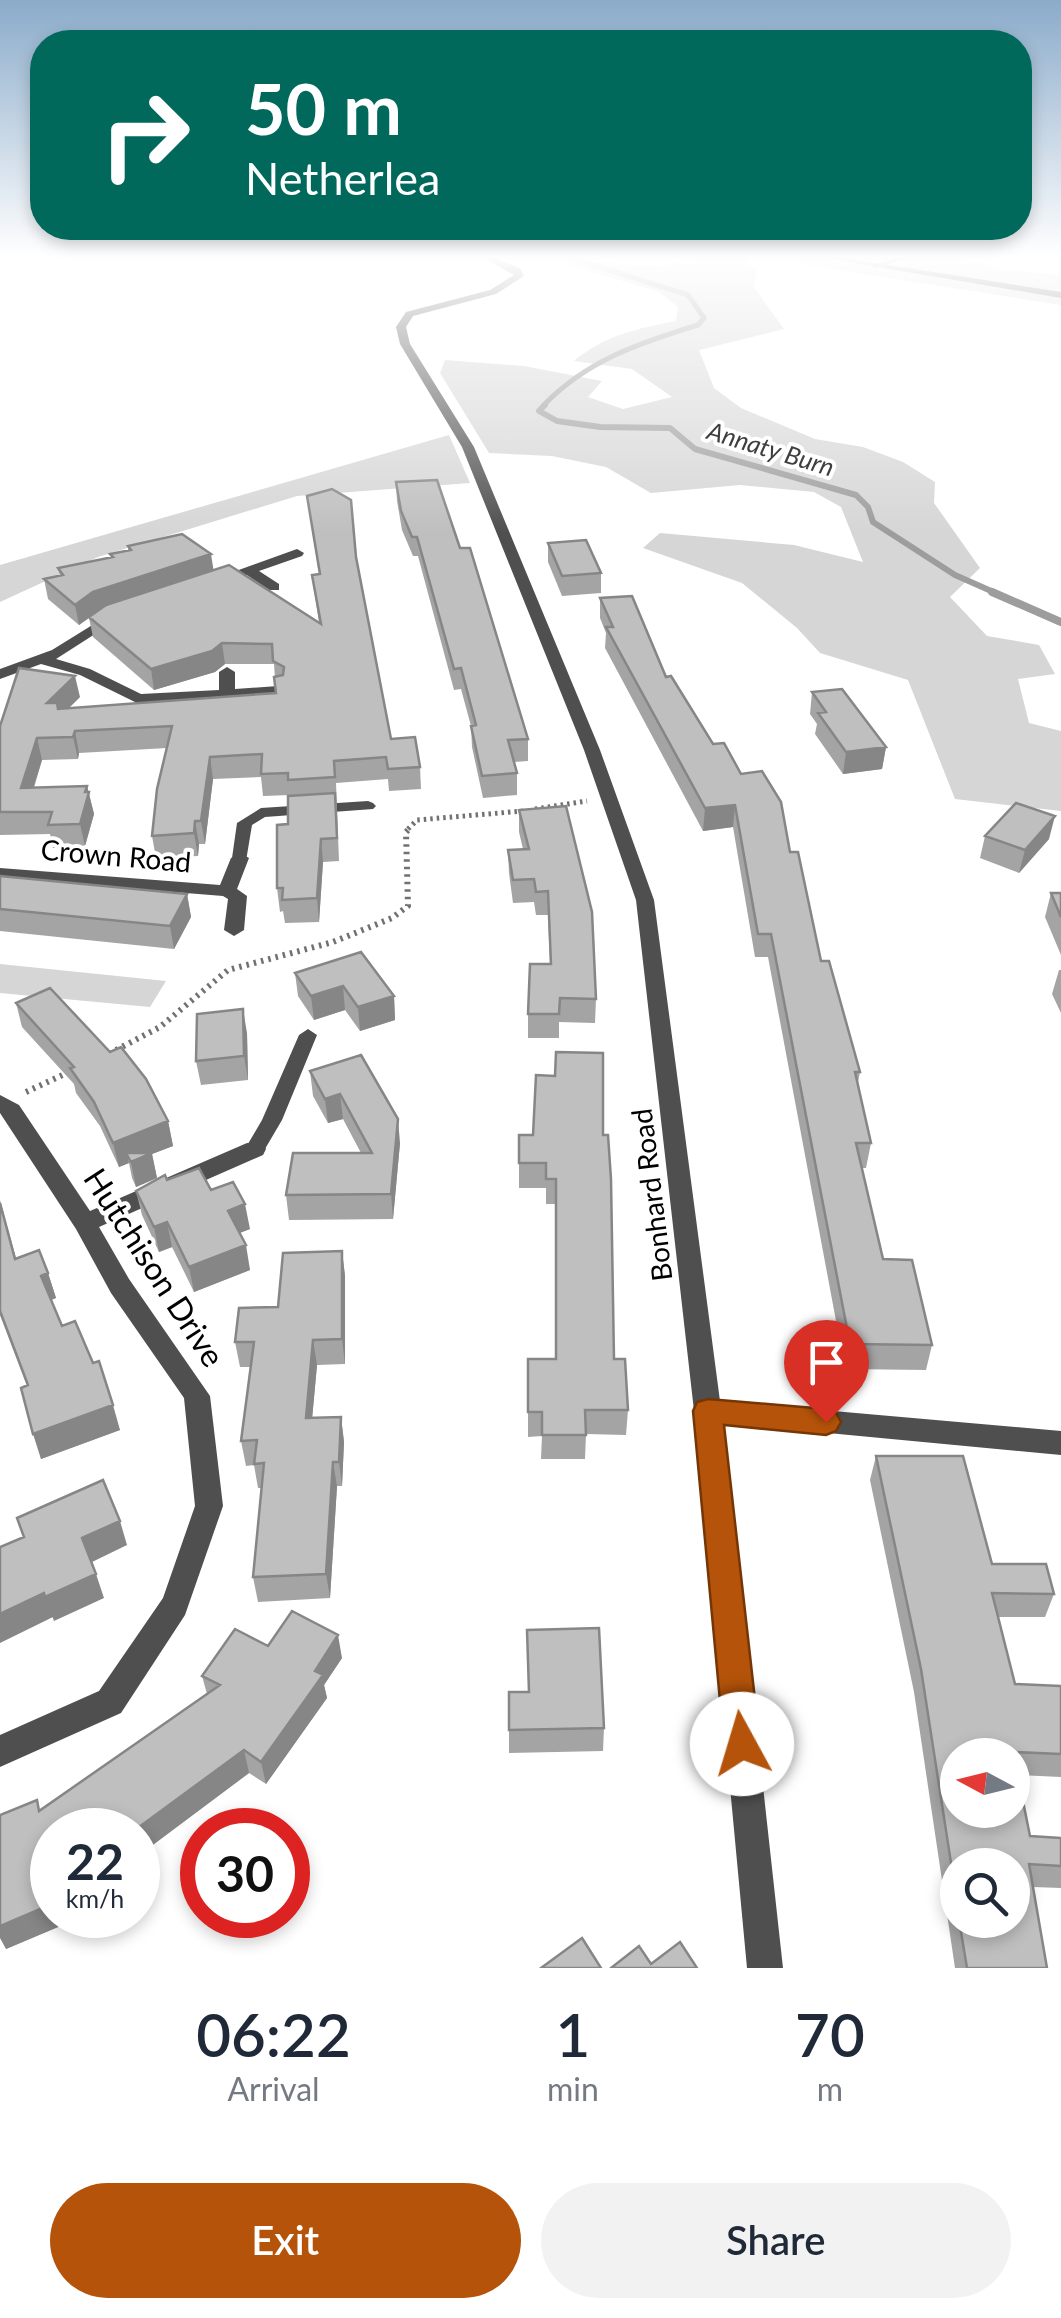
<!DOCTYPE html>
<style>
body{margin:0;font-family:Lato,sans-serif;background:#f2f2f3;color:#1f2937;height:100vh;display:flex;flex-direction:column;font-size:38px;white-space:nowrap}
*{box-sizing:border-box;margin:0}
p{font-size:32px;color:#747a83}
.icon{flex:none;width:55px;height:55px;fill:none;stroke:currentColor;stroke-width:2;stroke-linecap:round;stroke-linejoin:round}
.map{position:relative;height:1968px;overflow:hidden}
.panel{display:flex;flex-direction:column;background:#fff;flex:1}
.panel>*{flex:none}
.guide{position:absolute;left:30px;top:30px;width:1002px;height:210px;border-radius:40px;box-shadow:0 5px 15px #0003;background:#00695c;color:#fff;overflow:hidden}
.needle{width:65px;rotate:277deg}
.fabs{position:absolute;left:940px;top:1738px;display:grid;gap:20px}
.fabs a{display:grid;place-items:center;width:90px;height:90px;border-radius:50%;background:#fff;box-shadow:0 5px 15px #0003;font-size:50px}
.speed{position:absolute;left:30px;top:1808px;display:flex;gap:20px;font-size:50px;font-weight:700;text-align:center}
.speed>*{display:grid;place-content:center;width:130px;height:130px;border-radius:50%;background:#fff;box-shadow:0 5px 15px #0003;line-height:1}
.speed small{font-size:25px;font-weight:400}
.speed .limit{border:15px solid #d22;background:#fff;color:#111}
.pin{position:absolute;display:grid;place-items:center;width:85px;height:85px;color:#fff;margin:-102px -42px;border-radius:50% 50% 50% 0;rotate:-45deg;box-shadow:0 0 10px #0007}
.pin .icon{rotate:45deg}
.me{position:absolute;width:110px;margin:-55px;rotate:354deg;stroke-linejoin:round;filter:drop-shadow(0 0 8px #0008)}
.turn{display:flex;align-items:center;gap:35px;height:210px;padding:0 50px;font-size:45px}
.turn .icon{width:130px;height:130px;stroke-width:2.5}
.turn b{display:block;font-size:70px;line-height:85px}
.eta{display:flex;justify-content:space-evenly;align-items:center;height:170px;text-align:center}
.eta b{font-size:60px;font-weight:600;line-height:70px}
.action{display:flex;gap:20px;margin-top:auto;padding:20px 50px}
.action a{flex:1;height:115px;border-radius:60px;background:#b45309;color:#fff;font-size:40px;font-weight:600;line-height:115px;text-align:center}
.action a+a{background:#f2f2f3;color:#1f2937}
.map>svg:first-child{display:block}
</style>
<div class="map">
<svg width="1061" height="1968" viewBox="0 0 1061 1968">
<rect width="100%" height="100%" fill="#fff"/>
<path fill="#d6d6d6" d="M546,258L659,267L692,258H753L746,263L757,269L754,287L784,329L699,350L714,388L741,408L815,439L863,447L903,462L935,482L934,503L980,568L950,597L987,636L1039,645L1055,674L1018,679L1029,723L1061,731V811L955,799L908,680L820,653L797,628L742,583L643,548L660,533L794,545L863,562L841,507L814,492L740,485L651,493L606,467L552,456L489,453L440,373L445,360L524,366L602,381L588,397L623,409L672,397L632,369L574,361C603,336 639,328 676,321L678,307L659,292Z
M763,258H963L996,269L1061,275V305Z
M449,435L470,483L297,496L98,557L0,602V565Z
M0,964L166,981L150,1007L0,993Z"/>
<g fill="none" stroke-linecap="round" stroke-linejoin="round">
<path stroke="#9d9d9d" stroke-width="5" d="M542,407C585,361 639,343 698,325L704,318L688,295L571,258"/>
<path stroke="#9d9d9d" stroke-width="6" d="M545,405L539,411L557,421L600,427L670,428L695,449L856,495L868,507L873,522L955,575L998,594"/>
<path stroke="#9d9d9d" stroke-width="8" d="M992,592L1061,622"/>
<path stroke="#717171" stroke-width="5" stroke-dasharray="2.5 4" stroke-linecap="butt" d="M535,809L587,801
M408,829L417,820L523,811"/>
<path stroke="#717171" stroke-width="6" stroke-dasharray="2.5 5" stroke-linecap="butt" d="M116,1050L160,1027L228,970L333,942L392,918L408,906L406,832L411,827
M26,1092L69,1072"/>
<path fill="#4f4f4f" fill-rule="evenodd" d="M895,258H907L876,268L872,266Z
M368,801L373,803L376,806L373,809L265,817L252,825L246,861H234L232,858L237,823L261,808Z
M308,1029L317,1035L282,1120L262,1154H248L245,1149L262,1120L299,1035Z"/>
<path fill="#4f4f4f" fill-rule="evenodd" d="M484,258H495L520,268L524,276L496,294L413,316L406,327L410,344L474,447L600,750L654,900L720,1401L1061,1431V1455L723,1423L783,1968H747L698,1446L636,900L584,750L462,447L400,344L396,327L406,312L490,290L514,275Z
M825,258H844L1061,292V298Z
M297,549L304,553L302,556L259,571L279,584V590H269L247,575L218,584L211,580Z
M115,611L122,615L120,618L56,659L90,669L141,694L219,690V672L227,667L235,672V689L278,686L286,691L278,696L139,704L80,675L41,664L0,679V669L52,650Z
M240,853L249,858L237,889L247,896L244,930L234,936L224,930L228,899L223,896L0,878V868L220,885L231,858Z
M0,1095L19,1105L90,1211L247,1143H263L266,1149L263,1155L99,1227L129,1279L210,1396L223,1506L185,1615L121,1713L0,1767V1735L99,1691L163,1598L195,1506L184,1398L111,1293L76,1229L0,1113Z"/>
</g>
<path fill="#a4a4a4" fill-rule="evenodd" d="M396,482L460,548L528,739V761L514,762L517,773V795L483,798L472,747L471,726L461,689L454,690L418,556H413L402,530L397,501Z
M307,496L356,557L391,739L420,767L421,789L389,791L388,779L336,783L339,861L323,862L319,922L285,923L283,911L280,912L277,888L288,824L290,795L263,796L261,777L213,779L205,844H199L198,856L156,858L152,836L167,748L79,753L78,759L42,760L34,788L87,786L94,814L85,846L53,848L50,834L0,835V726L80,697L69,708L276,693L274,664H225L215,672L154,690L93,637L89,618L79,625L48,599L44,579L60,576L58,568L111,557L110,554L128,550V546L213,570L319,623L312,575L319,574Z
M548,543L601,573V593L562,596L548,562Z
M600,598L666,677L713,744L741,774L790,852L821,961L860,1072L858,1082L871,1143L866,1168H862L883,1259L932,1345L926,1370L845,1369L768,957H755L733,827L703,831L605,648L606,633L600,618Z
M812,692L886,747L882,769L843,774L815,734L817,724L810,714Z
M519,810L596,999L595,1023L559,1022V1038H528V1014L550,964L548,915H536L534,902L513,903L509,873L508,850L523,849L519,832Z
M985,836L1049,839L1019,873L980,858Z
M0,876L187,894L191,917L174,949L0,931Z
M1051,893H1061V955L1045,917Z
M1059,970H1061V1013L1052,994Z
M295,973L394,996L395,1020L360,1031L345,1010L314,1020L298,996Z
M16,1003L168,1121L173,1146L152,1154L157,1178L136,1187L132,1178L129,1163L119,1167L100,1126L76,1093L74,1084L22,1027Z
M247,1033L248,1080L201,1085L196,1061Z
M310,1071L400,1143L393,1219L289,1220L286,1195L361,1153L343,1119L328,1123L313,1096Z
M519,1135H603L614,1359L628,1410L626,1435L586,1434L585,1459H541L542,1436L528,1437V1359H556L555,1204H546V1188H519Z
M167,1180L211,1190L250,1229L239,1233L250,1270L194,1292L172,1247L159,1252L142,1215L136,1191Z
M0,1200L16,1258L48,1273L56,1298L51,1300L62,1326L120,1430L41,1459L27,1386L0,1315Z
M342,1251L345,1276V1364L317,1365L312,1418L341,1417L344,1442L342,1486H337L330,1598L258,1602L253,1577L261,1488H258L254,1465L246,1466L241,1441L251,1367H240L235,1342Z
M876,1456L992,1564L1054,1594L1045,1617H998L1015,1684L1061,1686V1777L1018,1775L1030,1836L1061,1838V1888L1033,1887L1047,1968H955L914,1692L870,1480ZM958,1865L1012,1920H958Z
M268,1646L342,1658L324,1685L327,1698L266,1784L249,1773L138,1856V1830L52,1915H105L80,1927L77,1919L6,1949L41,1810L207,1694L202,1676Z
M509,1692L604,1728L603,1751L509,1753Z"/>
<path fill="#868686" d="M211,554L214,573L97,612L79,625L75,605L93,592Z
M222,643L225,664L215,672L154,690L151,669Z
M75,676L80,697L51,725L47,703Z
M75,731L79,753L78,759L73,737Z
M37,738L42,760L26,810L21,788Z
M886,747L882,769L843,774L846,752Z
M210,757L213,779L205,844L201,821Z
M87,786L94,814L85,846L80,824Z
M735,805L733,827L703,831L705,808Z
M1055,816L1049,839L1019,873L1025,850Z
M195,821L199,844L198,856L194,833Z
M321,839L323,862L319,922L317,898Z
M187,894L191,917L174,949L170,926Z
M343,986L345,1010L314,1020L311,996Z
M394,996L395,1020L360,1031L358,1007Z
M243,1009L247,1033L248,1080L244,1056Z
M340,1094L343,1119L328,1123L325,1099Z
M398,1119L400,1143L393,1219L391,1194Z
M168,1121L173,1146L152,1154L157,1178L136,1187L131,1163L126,1153L129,1163L119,1167L113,1143Z
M245,1204L250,1229L232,1236L228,1211Z
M167,1222L172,1247L159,1252L154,1227Z
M246,1245L250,1270L194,1292L189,1267Z
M342,1251L345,1276V1364L342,1339Z
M48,1273L56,1298L48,1301L41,1276Z
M313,1340L317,1365L310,1442L306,1418Z
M113,1405L120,1430L41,1459L33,1434Z
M341,1417L344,1442L342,1486L339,1462Z
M333,1462L337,1486L330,1598L326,1574Z
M120,1521L127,1545L90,1563L82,1538Z
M96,1574L104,1598L54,1621L45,1597Z
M44,1593L53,1617L0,1643V1614Z
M338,1635L342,1658L324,1685L327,1698L266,1784L261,1762Z
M244,1750L249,1773L138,1856V1830H135Z
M52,1904V1915H105L80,1927L77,1919L6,1949L0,1938V1926Z"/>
<path fill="#bfbfbf" stroke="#868686" stroke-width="2.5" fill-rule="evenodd" d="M437,480L460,548H470L528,739L508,740L517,773L482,776L471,726L476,725L461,668L454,669L417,537H412L401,511L396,482Z
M332,489L351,500L356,557L391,739L415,737L420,767L388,769L386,757L334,761L335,777L288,780V773L261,774L262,754L210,757L201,821H195L194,833L152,836L157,789L172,726L75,731L73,737L37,738L21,788L87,786L85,792H89L80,824L48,825L52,812H0V726L19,668L75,676L47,703H57L58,709L276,693L274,677L283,675L284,667L273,661L272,644L222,643L212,651L151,669L89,617L106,605L229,565L321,624L312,575L320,574L307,496Z
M182,534L211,554L93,592L75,605L44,579L63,575L58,568L113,557L110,554L131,550L128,546Z
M586,540L601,573L562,576L548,543Z
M632,596L666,677L671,676L713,744L724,743L741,774L762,771L781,802L790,852H798L821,961H829L860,1072H855L871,1143H856L883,1259L912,1260L932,1345L850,1344L771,934H758L735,805L705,808L606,627H613L600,598Z
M842,689L886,747L846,752L818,713L826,712L812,692Z
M335,793L337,838L321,839L317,898L282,900L283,888H277V825L288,824V796Z
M1016,803L1055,816L1025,850L985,836Z
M566,806L592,912L596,999L560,998L559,1014H528L530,964H551L548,891L536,892L534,879L513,880L508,850L529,849L519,810Z
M0,876L187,894L170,926L0,909Z
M1051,893H1061V917Z
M361,952L394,996L358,1007L343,986L311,996L295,973Z
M50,988L110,1052L121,1047L146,1079L168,1121L113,1143L94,1102L70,1068L74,1067L16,1003Z
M243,1009L244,1056L196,1061L197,1014Z
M556,1052L603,1053V1135H608L611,1179L614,1359H625L628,1410H585L586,1435H542V1412H528V1359H556V1179H546V1163H519V1135H533L536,1075L555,1076Z
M361,1055L398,1119L391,1194L286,1195L293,1153H372L340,1094L325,1099L310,1071Z
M126,1153H152L131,1162Z
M199,1168L211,1190L233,1182L245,1204L228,1211L246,1245L189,1267L167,1222L154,1227L136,1191L165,1175L167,1180Z
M0,1203L15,1259L39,1250L48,1273L41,1276L62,1326L75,1321L93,1363L99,1361L113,1405L33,1434L21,1388L28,1385L0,1311Z
M342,1251V1339L313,1340L306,1418L341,1417L339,1462H333L326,1574L253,1577L264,1463L254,1464L257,1440L241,1441L254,1342H235L239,1308L278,1307L283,1253Z
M876,1456H963L992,1564H1046L1054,1594L992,1593L1015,1684L1061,1686V1754L1013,1752L1030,1836L1061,1838V1866L1029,1864L1047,1968H967L959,1920H1012V1865H958V1908L921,1669ZM958,1755H1012V1810H958Z
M103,1480L120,1521L82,1538L96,1574L45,1597L44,1593L0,1614V1547L24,1537L17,1518Z
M292,1611L338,1635L315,1671L323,1675L261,1762L244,1750L135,1830H52V1904L0,1926V1815L37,1800L39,1811L220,1685L202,1676L235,1629L268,1646Z
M599,1628L604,1728L509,1730V1692H529L527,1630Z
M582,1938L601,1968H541Z
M680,1942L697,1968H611L639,1946L651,1964Z"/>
<linearGradient id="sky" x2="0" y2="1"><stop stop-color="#8aabca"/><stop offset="0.48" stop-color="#fff"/><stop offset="1" stop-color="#fff" stop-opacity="0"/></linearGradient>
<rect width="1061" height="533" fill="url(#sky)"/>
<path fill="#b45309" stroke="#753606" stroke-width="2.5" d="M708,1399L826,1409L836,1413L841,1422L836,1431L826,1435L724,1425L760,1744L755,1757L742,1762L729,1757L724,1744L693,1411L697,1402Z"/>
<g text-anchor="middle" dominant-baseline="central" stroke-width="8" stroke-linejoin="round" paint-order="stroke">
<g font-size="25" font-style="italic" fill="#3e3e3e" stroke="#fff">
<text transform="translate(771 448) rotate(17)">Annaty Burn</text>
</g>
<g font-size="28" fill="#000" stroke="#fff">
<text transform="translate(116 855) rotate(5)">Crown Road</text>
<text transform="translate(651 1195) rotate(-97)">Bonhard Road</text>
</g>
<g font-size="32" fill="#000" stroke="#fff">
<text transform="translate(155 1267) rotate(57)">Hutchison Drive</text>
</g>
</g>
</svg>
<div class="fabs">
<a><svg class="needle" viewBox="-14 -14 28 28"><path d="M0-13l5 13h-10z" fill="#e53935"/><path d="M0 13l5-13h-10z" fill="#747a83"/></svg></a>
<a><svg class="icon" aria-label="search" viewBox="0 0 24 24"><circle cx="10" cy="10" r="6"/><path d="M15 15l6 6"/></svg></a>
</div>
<div class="speed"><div>22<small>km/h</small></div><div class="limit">30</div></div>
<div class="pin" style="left:826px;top:1422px;background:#d93025"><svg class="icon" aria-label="arrive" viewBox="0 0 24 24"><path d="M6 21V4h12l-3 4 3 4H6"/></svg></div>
<svg class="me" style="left:742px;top:1744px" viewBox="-20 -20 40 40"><circle r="19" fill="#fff"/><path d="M0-13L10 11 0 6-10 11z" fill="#b45309"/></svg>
<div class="guide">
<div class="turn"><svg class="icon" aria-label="right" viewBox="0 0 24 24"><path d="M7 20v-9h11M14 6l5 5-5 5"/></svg><div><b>50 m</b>Netherlea</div></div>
</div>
</div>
<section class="panel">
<div class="eta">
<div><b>06:22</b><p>Arrival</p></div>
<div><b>1</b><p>min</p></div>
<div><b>70</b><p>m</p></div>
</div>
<div class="action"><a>Exit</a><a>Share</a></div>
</section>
